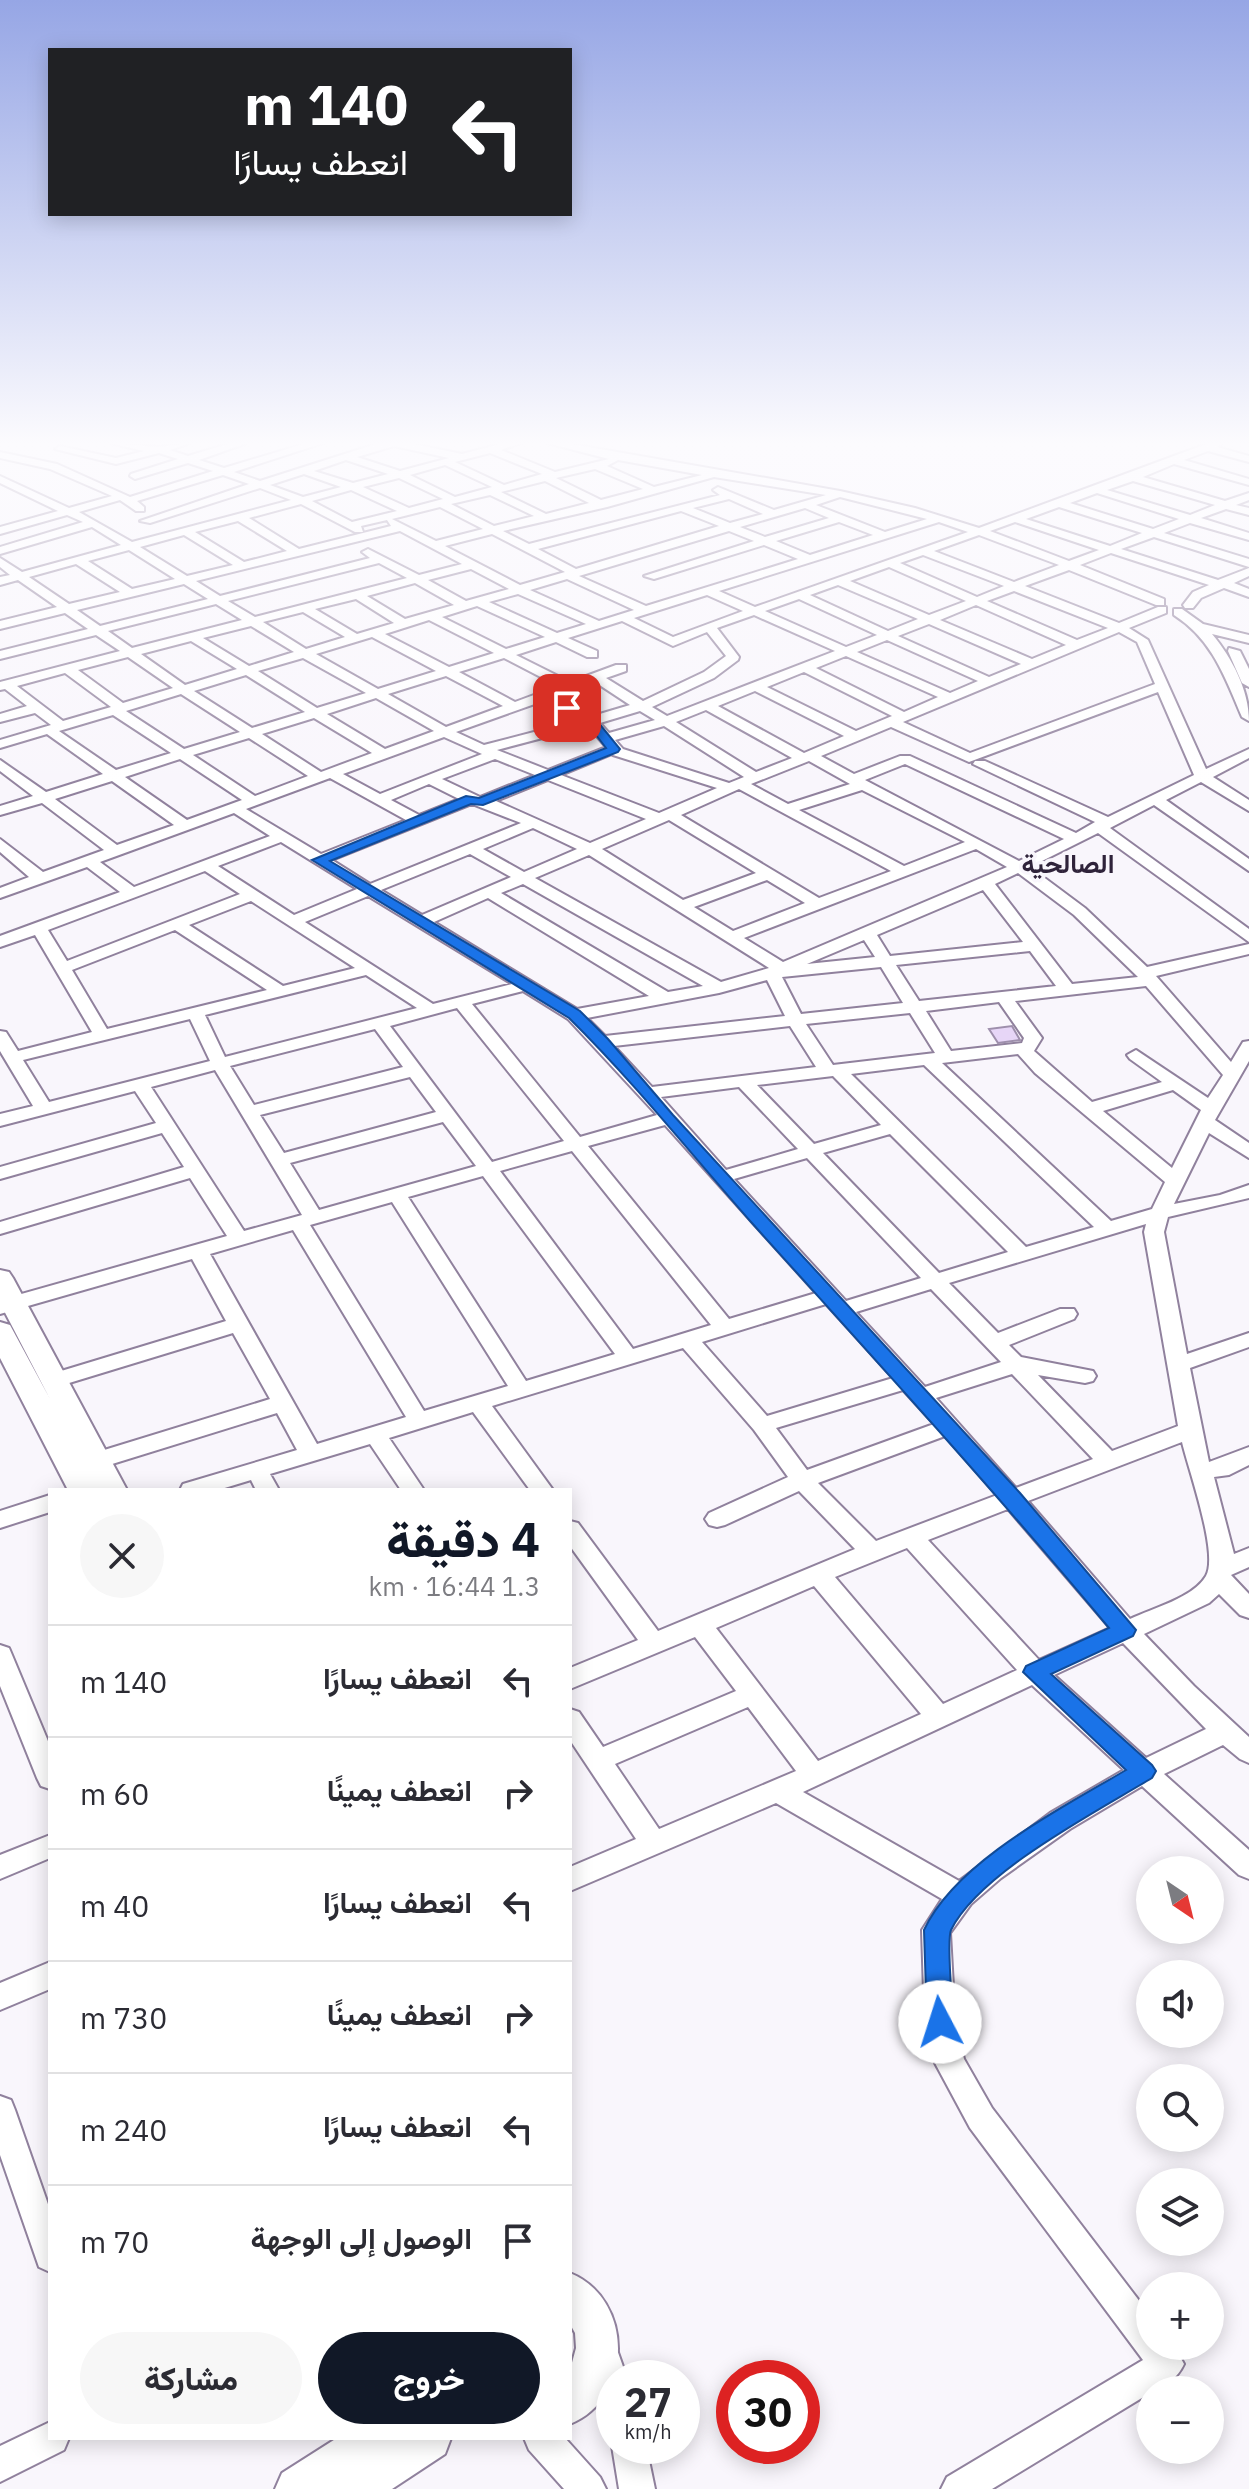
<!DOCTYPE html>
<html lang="ar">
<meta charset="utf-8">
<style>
body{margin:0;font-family:"IBM Plex Sans",Vazirmatn,sans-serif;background:#f7f7f7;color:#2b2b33;direction:rtl;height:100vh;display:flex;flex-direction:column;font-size:30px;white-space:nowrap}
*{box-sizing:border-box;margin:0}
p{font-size:26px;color:#7c7c81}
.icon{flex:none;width:44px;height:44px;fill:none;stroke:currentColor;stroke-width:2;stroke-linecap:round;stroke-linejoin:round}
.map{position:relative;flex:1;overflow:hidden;direction:ltr}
.side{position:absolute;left:48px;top:1488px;width:524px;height:952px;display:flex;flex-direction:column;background:#fff;border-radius:0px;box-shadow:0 4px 20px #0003;direction:rtl}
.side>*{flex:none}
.banner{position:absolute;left:48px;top:48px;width:524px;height:168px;border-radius:0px;box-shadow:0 4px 20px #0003;direction:rtl;background:#202124;color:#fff;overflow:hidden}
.needle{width:52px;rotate:145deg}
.tools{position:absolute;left:1136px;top:1856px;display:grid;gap:16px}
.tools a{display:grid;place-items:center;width:88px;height:88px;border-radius:50%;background:#fff;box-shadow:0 4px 20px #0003;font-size:40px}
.speed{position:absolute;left:596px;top:2360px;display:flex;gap:16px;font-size:40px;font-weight:700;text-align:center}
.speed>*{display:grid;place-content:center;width:104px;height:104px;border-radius:50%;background:#fff;box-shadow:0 4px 20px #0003;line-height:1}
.speed small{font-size:20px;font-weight:400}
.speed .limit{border:12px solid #d22;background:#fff;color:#111}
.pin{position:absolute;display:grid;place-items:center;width:68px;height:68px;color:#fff;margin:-34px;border-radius:16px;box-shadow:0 4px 12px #0006}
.me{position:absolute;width:88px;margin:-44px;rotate:355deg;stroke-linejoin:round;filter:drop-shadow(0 0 6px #0008)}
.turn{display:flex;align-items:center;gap:28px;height:168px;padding:0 32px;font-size:36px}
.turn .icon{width:104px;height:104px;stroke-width:2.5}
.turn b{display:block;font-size:56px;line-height:68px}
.round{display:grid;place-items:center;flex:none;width:84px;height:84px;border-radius:42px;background:#f7f7f7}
.summary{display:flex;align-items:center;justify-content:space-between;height:136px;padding:0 32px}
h1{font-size:48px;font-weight:800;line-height:60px;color:#111827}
.action{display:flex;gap:16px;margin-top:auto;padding:16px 32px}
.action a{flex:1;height:92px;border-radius:48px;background:#111827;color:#fff;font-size:32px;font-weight:800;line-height:92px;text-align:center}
.action a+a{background:#f7f7f7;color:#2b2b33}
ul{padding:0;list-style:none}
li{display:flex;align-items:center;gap:24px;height:112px;padding:0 32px;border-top:2px solid #e1e1e2}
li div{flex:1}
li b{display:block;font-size:30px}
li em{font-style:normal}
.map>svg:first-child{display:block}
</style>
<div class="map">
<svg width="1249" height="2489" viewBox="0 0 1249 2489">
<rect width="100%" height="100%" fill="#f9f6fc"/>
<path fill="#e7d6f7" stroke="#9e8fac" stroke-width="2" d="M1012,1026L1020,1040L998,1043L989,1029Z"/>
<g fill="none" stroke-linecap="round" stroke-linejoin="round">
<g stroke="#90819d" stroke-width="4">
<path id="minor" d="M110,443L159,447L190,443L170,450L188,456L231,443H247L199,460L224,468L307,443H323L234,472L260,481L379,443H409L462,454L504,443H521L501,450L555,472L609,459L547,443H566L840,491L915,508L979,528L1209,443H1223L1217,447L1249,456V462L1208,451L1184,460L1249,479V485L1174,464L1143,477L1225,501L1249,493V500L1236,505L1249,508V515L1226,509L1201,518L1249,533V540L1190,523L1164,533L1249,559V567L1154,537L1121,549L1218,580L1249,568V576L1234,583L1249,589V597L1224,588L1201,598L1193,608H1185L1183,605L1193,592L1209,585L1111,553L1080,565L1164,599V605H1156L1069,570L1025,586L1119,623L1158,607H1166V613L1129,628L1148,640L1206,769L1249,749V758L1213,777L1249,800V811L1201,782L1166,800L1249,859V871L1154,805L1110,828L1249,929V942L1098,833L1030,867L1085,908L1147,967L1249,944V954L1156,976L1231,1062L1243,1042L1249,1041V1061L1215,1120L1249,1143V1158L1209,1133L1174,1204L1220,1195L1249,1185V1198L1168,1217L1164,1232L1187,1354L1249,1333V1347L1190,1368L1209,1462L1249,1447V1465L1229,1475L1214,1477L1234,1554L1249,1548V1567L1231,1575L1249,1594V1618L1240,1615L1219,1594L1209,1603L1144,1634L1194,1686L1249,1737V1763L1240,1759L1223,1745L1164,1774L1249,1850V1879L1239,1875L1142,1786L1070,1829L1001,1878L971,1904L950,1933L955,2022L964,2059L992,2108L1150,2315V2346H1174L1184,2364C1178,2377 1165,2389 1150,2390V2393L992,2489H941L947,2477L1143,2360L970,2128L935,2063L925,2022L922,1930L942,1899L776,1803L570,1891V1867L636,1839L570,1740V1709L579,1712L603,1747L736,1691L695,1637L570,1689V1668L638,1640L570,1546V1521L578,1523L658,1631L855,1549L799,1491L725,1525L717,1527L709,1525L705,1519L709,1513L788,1477L754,1430L683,1348L492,1406L553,1490H530L473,1412L389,1438L424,1490H401L370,1444L270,1474L279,1490H256L251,1480L218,1490H180L183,1484L297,1450L277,1413L96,1469L88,1467L85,1461L88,1455L270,1399L233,1333L56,1387L48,1385L45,1380L48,1375L226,1321L192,1259L0,1314V1300L227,1236L190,1178L0,1234V1222L184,1167L162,1133L0,1179V1167L156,1123L135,1091L0,1126V1114L33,1106L0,1051V1031L6,1032L18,1051L92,1032L35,935L0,947V936L120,892L87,867L0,898V888L29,877L0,852V839L43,872L104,850L42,803L0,815V806L33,796L0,771V760L46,792L103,774L47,734L0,748V740L51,725L35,713L0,722V714L27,706L5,689L0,690V682L120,651L96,635L0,659V651L88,629L65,613L0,629V621L57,607L18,580L0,585V577L10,575L0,567V558L22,572L121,545L92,527L0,554V547L83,522L67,515L0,534V527L58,511L0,483V476L69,508L112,496L50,469L0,458V452L57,464L130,497L213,471L188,463L135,479L130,476L131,474L178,459L159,453L116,464L55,449L60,446L116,458L144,451ZM394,446L449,458L400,471L357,457ZM490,453L542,474L504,485L455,462ZM346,460L388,474L353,483L314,471ZM618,460L702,475L654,487L607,466ZM445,465L492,487L455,497L410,475ZM595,469L643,489L601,500L556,478ZM304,474L341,487L303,497L270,485ZM223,475L249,484L140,521L150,523L260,488L291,500L132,542L79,512L120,500L136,511H144V507L137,501ZM714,477L826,495L774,510L718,487L713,490L720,495L529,544L503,531L607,507ZM399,478L443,499L409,508L363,487ZM545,481L589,503L546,514L501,492ZM1133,481L1215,505L1190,515L1107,490ZM351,490L397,511L352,522L312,501ZM1097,493L1179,519L1153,529L1070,503ZM490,495L534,516L494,526L451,504ZM840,497L927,519L885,532L816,505ZM729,499L763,514L730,523L693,508ZM301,504L355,532H363L361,526L387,520L391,526L299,549L249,518ZM440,507L483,529L436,541L392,519ZM1059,507L1142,533L1110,546L1026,519ZM805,508L829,518L765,537L740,527ZM681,511L719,526L576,569L538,549ZM238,521L287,551L244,562L195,532ZM839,522L873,535L810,555L776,541ZM939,522L968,532L755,607L719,591ZM1015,522L1099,550L1069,561L990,531ZM400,531L462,564L419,575L368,549L362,552L370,558L220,596L196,581ZM729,531L754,541L644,576L654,579L764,545L798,559L646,606L579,576ZM492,534L565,572L520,585L445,546ZM184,535L233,565L187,576L140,547ZM979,535L1059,565L1014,582L934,551ZM129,550L175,579L132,589L88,561ZM923,555L1004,586L977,597L900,563ZM379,563L407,578L255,617L228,601ZM76,564L120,592L69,604L29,577ZM889,567L966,601L929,615L850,581ZM471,569L509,589L466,601L428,580ZM567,579L634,610L599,621L530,590ZM415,583L454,605L405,619L367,596ZM184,584L208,599L100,626L77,610ZM838,585L918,619L888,631L810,595ZM1014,591L1108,628L1077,640L987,601ZM518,594L586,624L557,633L489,602ZM707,595L743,611L673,637L634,618ZM356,599L394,623L357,634L315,609ZM799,599L877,635L846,647L765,611ZM216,604L242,620L132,648L108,631ZM976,605L1066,645L1032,659L940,620ZM477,606L545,637L506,649L442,617ZM303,612L345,637L306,649L263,622ZM754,615L835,651L667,716L652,707L714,678L738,660L739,657L717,628ZM429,620L494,653L449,667L385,634ZM622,621L673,646L707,632L726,656L704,672L643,701L606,678L626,671V665H616L570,682L516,655L556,642L587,657H597V651L568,638ZM929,624L1021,664L989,677L898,636ZM251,626L294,652L249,666L203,638ZM1119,632L1137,642L1155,684L970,753L903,722ZM372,637L436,671L378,689L316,654ZM887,640L978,681L950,693L857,652ZM191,641L237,669L185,685L141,654ZM846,656L938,697L904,712L816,668ZM128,657L173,688L123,703L78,670ZM303,658L366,693L317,708L258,671ZM504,658L558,686L515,702L459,672ZM804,672L892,716L856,731L767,687ZM65,673L111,707L63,721L17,686ZM246,675L305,712L252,728L194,691ZM446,676L503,706L446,727L388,694ZM595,682L630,705L593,716L555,696ZM755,691L844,736L804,753L718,706ZM1158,692L1194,775L1108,817L985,761H975L973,764L1095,822L1076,833L910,756H900L854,774L821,756L891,727L969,762ZM181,694L240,732L184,749L126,711ZM376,698L434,731L385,749L327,714ZM543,701L580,720L484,745L456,732ZM706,710L792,758L756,772L676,722ZM640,711L655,720L609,733L600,723ZM113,715L171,753L116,770L59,731ZM314,718L372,753L321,772L262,734ZM588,726L606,747L548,770L497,750ZM664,726L744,777L729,783L623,749L615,740ZM444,737L482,754L380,794L343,774ZM249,738L308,776L255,796L193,755ZM612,754L613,755L717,788L659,813L561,775ZM180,759L242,800L187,820L125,777ZM495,759L535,775L480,797L442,779ZM809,761L850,784L788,804L751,784ZM905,764L1064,839L1019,861L865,780ZM330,778L406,820L321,854L246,809ZM548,780L646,819L590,843L496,801ZM112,781L174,825L117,845L55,799ZM429,784L459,799L419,815L391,800ZM739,789L891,871L819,898L681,815ZM862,790L965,842L904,866L799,810ZM472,804L521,823L370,884L332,860ZM234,813L270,836L134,887L100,862ZM669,820L756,873L683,900L602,849ZM533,828L577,849L524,872L483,849ZM281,842L357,889L294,915L218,866ZM976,849L1007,867L783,962L744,938ZM470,854L511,877L422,915L381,890ZM589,855L769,968L721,982L535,878ZM205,871L240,894L67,961L48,930ZM1018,873L1074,915L1138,977L1072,984L995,884ZM767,880L805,903L733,931L694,907ZM523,884L703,986L668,992L501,893ZM983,890L1023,942L890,956L877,935ZM368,896L512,984L433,1004L305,922ZM488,898L649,996L577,1009L434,922ZM251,901L355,968L283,986L189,925ZM175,930L267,990L107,1029L72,970ZM864,940L875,957L807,964ZM1030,951L1056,986L919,1001L896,965ZM881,967L903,1003L801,1014L782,977ZM366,975L417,1008L225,1057L205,1015ZM767,980L785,1016L605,1036L587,1018L719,993ZM1146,986L1223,1075L1208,1098L1136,1050L1127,1055L1130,1059L1162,1082L1092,1102L1034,1051L1042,1038L1015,1001ZM523,991L568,1019L657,1115L580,1137L472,1004ZM999,1002L1024,1038L1022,1043L951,1051L926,1011ZM457,1008L564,1141L492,1162L390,1026ZM910,1013L935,1053L833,1065L806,1024ZM190,1019L210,1061L49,1102L23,1060ZM790,1026L816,1067L652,1087L614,1046ZM375,1029L403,1067L254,1105L230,1066ZM1018,1054L1035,1073L1165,1182L1152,1209L1111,1221L942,1063ZM924,1065L1094,1227L1026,1247L851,1074ZM215,1070L302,1215L244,1231L151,1087ZM833,1076L881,1125L814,1144L757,1085ZM410,1077L436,1112L284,1153L260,1115ZM739,1087L798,1149L726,1170L661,1097ZM1173,1090L1201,1110L1172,1168L1103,1111ZM443,1122L476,1166L319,1210L290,1163ZM665,1125L816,1293L729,1319L588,1146ZM890,1134L1008,1252L939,1273L823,1153ZM572,1151L711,1325L633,1349L500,1171ZM807,1158L921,1278L846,1301L734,1179ZM483,1176L615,1354L526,1381L408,1197ZM392,1202L508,1386L424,1411L310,1225ZM1146,1224L1144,1232L1178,1426L1112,1451L1038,1375L1085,1383L1093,1381L1096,1376L1093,1371L1021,1357L1009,1345L1074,1319L1077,1314L1074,1309H1060L998,1333L949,1283ZM293,1230L406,1417L317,1444L210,1254ZM931,1289L1001,1362L925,1387L856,1312ZM826,1304L893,1378L767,1416L702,1342ZM1012,1374L1093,1459L1016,1488L936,1398ZM903,1390L934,1424L807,1470L776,1428ZM945,1436L997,1495L876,1541L818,1483ZM1182,1442C1188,1468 1219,1554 1206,1576C1193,1598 1153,1608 1130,1619L1028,1501ZM1008,1509L1110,1628L1039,1660L928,1540ZM907,1548L1017,1670L943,1704L835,1577ZM814,1586L921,1714L818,1761L716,1628ZM1123,1643L1206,1729L1146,1758L1054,1675ZM1032,1685L1124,1770L1050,1813L959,1881L803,1792ZM748,1707L796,1771L659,1829L615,1764Z
M1174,609H1182L1203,624L1249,635V643L1212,634C1232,658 1249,690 1249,721L1242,717C1225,677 1212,639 1174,615Z
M1229,648L1240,651L1249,669V687L1242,683L1228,651Z
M50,1495V1512L0,1528V1511Z
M0,1645L9,1648L12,1655L50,1746V1789L41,1786L37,1778L0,1686Z
M50,1835V1858L0,1879V1855Z
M50,1962V1989L0,2010V1983Z
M0,2096L11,2100L15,2110L50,2210V2272L39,2267L0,2155Z
M603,2339L615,2344L627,2378H614V2407L602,2402L586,2356L591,2344Z
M50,2422V2438H69L64,2450L0,2482V2446Z
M524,2438H565L600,2477L606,2489H564L529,2450Z
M614,2441V2446H646L655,2489H619L612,2446Z"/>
</g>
<g stroke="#90819d" stroke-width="4">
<path id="major" d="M0,1270L9,1272L13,1278L127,1490H68L0,1358V1322L10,1325L50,1399L0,1303Z
M570,2273C634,2299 634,2398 570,2424V2370L576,2348L575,2333L570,2324Z
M337,2438H451L445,2454L392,2489H275L282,2473Z"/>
</g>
<use href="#minor" fill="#fff" fill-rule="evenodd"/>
<use href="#major" fill="#fff" fill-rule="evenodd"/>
</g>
<linearGradient id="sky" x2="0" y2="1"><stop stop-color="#96a6e5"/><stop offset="0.56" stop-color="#fcfbfe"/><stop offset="1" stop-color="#fcfbfe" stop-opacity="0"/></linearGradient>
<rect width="1249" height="792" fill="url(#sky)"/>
<path fill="#1a73e8" stroke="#114b97" stroke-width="2" d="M567,704L594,717L620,749L618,752L483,805L471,804L330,861L580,1011L608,1039L673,1115L1020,1493L1136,1630L1133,1636L1051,1674L1152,1765L1156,1771L1152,1778C1096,1812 980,1872 951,1930C946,1941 953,2006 953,2022L949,2031L940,2035L931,2031L927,2022L924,1930C956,1861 1062,1808 1126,1770L1023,1672L1026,1666L1109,1628C993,1489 872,1356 751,1222C691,1154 634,1082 569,1018L312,860L466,796L479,798L606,748L586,722L562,711V705Z"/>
<g text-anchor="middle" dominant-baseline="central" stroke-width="7" stroke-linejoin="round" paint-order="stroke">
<g font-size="26" font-weight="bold" fill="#2f233a" stroke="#f9f6fc">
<text x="1068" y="863">الصالحية</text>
</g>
</g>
</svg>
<div class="tools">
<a><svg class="needle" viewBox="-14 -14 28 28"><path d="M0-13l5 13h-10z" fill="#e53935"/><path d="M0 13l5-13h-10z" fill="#7c7c81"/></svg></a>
<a><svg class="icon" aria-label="sound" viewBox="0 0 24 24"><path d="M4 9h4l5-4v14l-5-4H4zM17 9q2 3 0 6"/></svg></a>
<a><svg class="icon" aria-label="search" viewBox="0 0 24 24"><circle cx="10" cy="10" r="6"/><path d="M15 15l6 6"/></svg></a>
<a><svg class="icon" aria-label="layers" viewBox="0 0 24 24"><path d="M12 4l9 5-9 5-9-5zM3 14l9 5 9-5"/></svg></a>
<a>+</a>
<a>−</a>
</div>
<div class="speed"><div>27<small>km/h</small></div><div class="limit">30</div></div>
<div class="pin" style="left:567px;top:708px;background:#d93025"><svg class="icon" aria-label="arrive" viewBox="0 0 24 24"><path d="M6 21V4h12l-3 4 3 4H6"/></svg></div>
<svg class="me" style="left:940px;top:2022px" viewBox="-20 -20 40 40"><circle r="19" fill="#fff"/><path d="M0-13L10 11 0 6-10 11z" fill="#1a73e8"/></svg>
<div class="banner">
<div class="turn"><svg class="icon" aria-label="left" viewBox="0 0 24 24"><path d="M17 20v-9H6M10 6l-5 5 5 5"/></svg><div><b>140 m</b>انعطف يسارًا</div></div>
</div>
<section class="side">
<div class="summary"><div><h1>4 دقيقة</h1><p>1.3 km · 16:44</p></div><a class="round"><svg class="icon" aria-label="close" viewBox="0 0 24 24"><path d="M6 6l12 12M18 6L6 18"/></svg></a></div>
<ul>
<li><svg class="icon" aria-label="left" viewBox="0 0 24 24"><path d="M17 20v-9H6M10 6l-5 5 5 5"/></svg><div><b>انعطف يسارًا</b></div><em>140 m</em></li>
<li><svg class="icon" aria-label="right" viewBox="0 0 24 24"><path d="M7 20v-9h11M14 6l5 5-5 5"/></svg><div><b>انعطف يمينًا</b></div><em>60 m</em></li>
<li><svg class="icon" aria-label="left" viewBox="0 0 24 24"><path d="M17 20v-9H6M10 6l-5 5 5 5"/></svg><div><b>انعطف يسارًا</b></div><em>40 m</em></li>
<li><svg class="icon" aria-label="right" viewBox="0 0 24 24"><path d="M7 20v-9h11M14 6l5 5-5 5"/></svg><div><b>انعطف يمينًا</b></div><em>730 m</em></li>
<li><svg class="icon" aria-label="left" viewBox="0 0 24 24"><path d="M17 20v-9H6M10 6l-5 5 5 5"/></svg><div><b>انعطف يسارًا</b></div><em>240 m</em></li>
<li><svg class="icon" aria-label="arrive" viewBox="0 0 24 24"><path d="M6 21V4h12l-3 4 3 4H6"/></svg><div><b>الوصول إلى الوجهة</b></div><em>70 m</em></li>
</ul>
<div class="action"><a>خروج</a><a>مشاركة</a></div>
</section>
</div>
